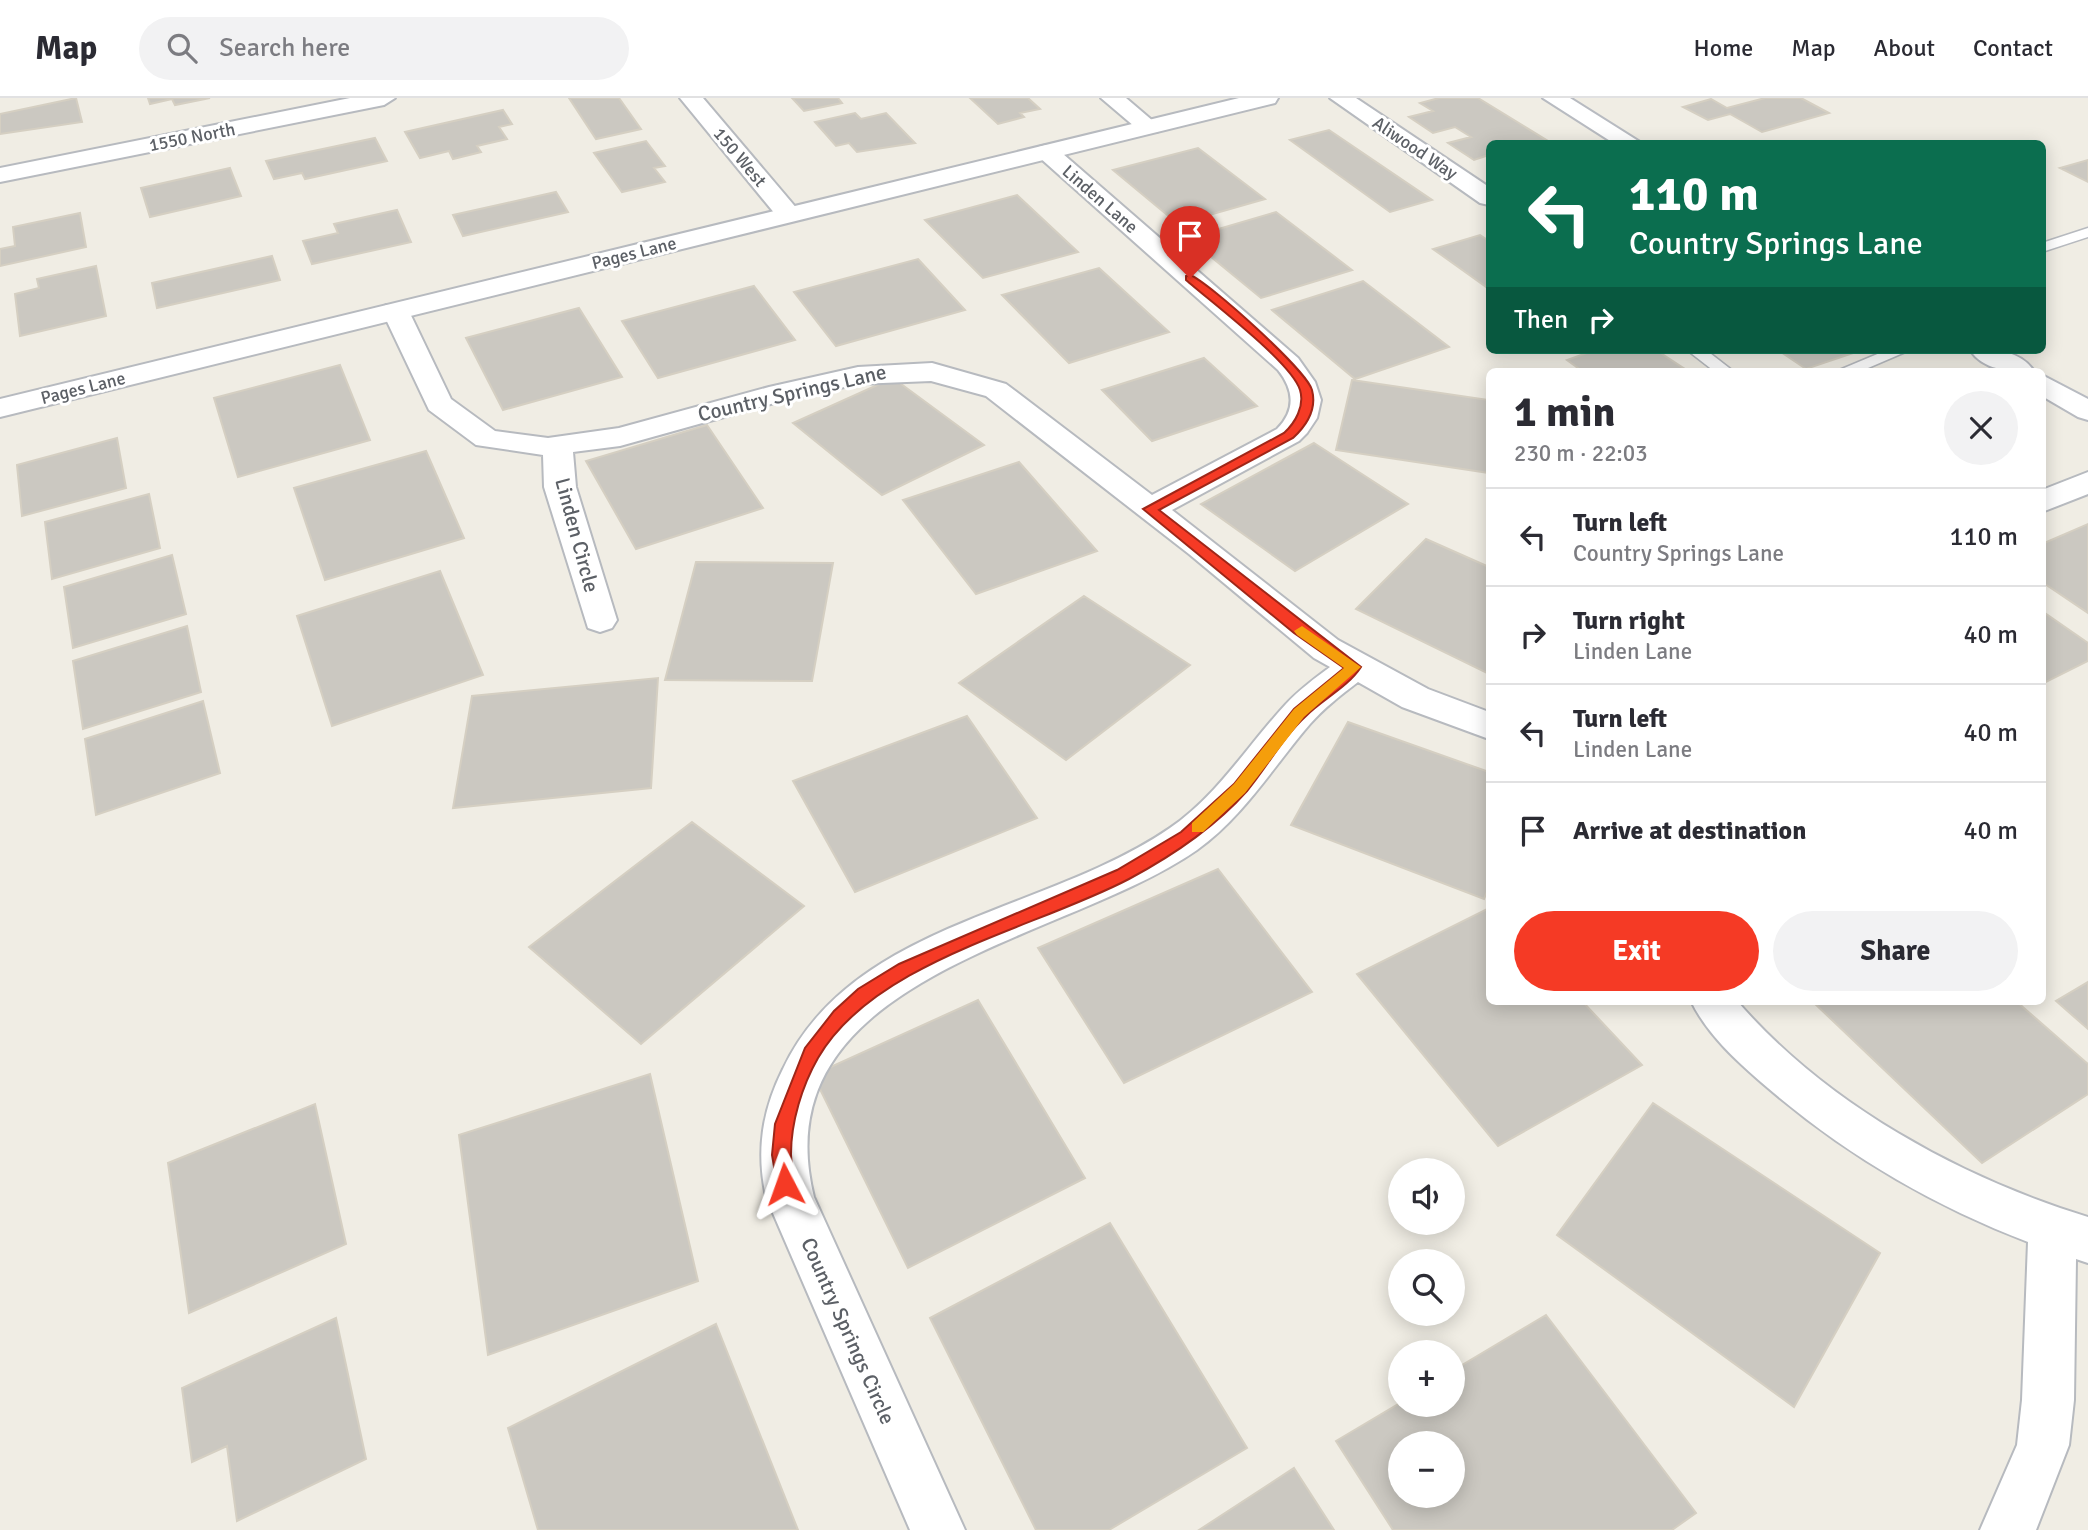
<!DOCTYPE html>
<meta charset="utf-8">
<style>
body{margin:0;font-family:Signika,sans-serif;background:#f2f2f3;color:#2b2b33;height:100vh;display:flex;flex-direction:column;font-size:26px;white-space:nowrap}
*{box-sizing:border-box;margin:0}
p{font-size:23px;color:#7c7c81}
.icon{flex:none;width:38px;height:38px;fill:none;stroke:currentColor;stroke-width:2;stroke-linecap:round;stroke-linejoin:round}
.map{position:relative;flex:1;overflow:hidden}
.side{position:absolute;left:1486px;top:270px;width:560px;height:637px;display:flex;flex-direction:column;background:#fff;border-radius:10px;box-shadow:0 4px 18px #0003}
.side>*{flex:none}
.guide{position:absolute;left:1486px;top:42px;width:560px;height:214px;border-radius:10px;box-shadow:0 4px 18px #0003;background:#0b6e4f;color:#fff;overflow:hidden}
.tools{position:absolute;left:1388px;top:1060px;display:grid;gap:14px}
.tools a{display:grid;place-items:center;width:77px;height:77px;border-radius:50%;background:#fff;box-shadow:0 4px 18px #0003;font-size:35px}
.pin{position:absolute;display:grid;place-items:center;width:60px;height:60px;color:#fff;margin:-72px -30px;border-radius:50% 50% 50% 0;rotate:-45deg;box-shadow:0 0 7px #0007}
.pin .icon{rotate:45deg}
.me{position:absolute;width:77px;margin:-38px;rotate:356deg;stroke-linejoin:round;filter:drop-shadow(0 0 5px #0008)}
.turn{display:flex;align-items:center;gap:24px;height:147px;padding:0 28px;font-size:32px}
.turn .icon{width:91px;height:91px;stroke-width:2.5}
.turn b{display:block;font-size:49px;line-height:60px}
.then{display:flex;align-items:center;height:66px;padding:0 28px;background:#0003;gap:14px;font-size:26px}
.round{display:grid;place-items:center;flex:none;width:74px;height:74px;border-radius:37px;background:#f2f2f3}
.summary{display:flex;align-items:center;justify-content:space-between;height:119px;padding:0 28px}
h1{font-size:42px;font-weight:800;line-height:52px}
.action{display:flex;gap:14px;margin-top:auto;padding:14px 28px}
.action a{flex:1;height:80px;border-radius:42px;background:#f53a25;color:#fff;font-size:28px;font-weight:800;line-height:80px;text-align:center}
.action a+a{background:#f2f2f3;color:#2b2b33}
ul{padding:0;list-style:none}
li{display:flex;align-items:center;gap:21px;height:98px;padding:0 28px;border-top:2px solid #e1e1e2}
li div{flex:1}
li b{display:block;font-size:26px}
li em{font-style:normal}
header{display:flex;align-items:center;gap:42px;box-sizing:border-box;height:98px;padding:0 35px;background:#fff;border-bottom:2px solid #e1e1e2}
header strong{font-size:33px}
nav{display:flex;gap:38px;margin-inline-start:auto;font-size:24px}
.search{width:490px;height:63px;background:#f2f2f3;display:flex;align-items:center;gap:18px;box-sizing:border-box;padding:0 24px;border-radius:38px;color:#7c7c81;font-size:26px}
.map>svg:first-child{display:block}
</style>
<header>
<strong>Map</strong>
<div class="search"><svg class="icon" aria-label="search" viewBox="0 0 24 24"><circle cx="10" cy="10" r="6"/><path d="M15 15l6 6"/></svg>Search here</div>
<nav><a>Home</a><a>Map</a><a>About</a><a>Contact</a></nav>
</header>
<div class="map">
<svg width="2088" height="1432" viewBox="0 0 2088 1432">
<rect width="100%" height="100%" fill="#f0ede4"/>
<path fill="#cbc8c1" stroke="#d5cfc2" stroke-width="2" fill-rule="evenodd" d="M76,0L82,24L0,36V16Z
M148,0H210L175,7L172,1L150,6Z
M569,0H619L641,31L596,41Z
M792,0H838L842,5L804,13Z
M970,0H1028L1040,11L1020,15L1024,19L998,26Z
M1439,0H1478L1553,46H1489V57L1474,62L1448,45L1471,39L1455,29L1433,35L1409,19L1433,13L1420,5Z
M1765,0H1801L1829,15L1762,34L1730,16L1708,22L1683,9L1711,1L1727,10Z
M503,12L512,26L499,29L507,41L477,48L481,54L453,61L449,53L420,60L405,34Z
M855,15L861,21L886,15L915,45L857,54L849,45L836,48L815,24Z
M1329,32L1432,102L1390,114L1290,42Z
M375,40L387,63L305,81L302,75L274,81L266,63Z
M646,43L665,68L654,70L665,84L622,94L594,55Z
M1198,50L1265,101L1178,126L1113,72Z
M2088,62V84L2060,70Z
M230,70L241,98L150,119L141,90Z
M556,94L568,114L463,138L453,117Z
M1017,97L1078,154L983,180L925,122Z
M397,112L411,144L312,166L303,143L338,135L334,126Z
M1276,114L1352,172L1261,200L1188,140Z
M80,115L86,149L0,168V151L15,148L13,129Z
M1480,137L1489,143V191L1433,151Z
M272,158L280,182L157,210L152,185Z
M918,161L965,212L836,248L794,194Z
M96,168L106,218L20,238L15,196L39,190L37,181Z
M1099,170L1169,234L1069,265L1002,197Z
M1363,183L1449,249L1355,281L1272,212Z
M754,188L795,242L658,280L622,223Z
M579,210L622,279L503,312L466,240Z
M1595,252H1656L1688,273H1582L1567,262Z
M1778,252H1862L1806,271Z
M1204,260L1257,308L1152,343L1102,292Z
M340,267L370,342L238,379L214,300Z
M893,280L984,347L882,397L793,325Z
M1352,282L1489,302V375L1336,352Z
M707,327L763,410L636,451L586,363Z
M117,340L126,390L22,418L17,367Z
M1314,345L1408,406L1295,473L1201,406Z
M426,353L464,440L325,482L294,390Z
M1019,364L1097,453L976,496L903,402Z
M149,396L160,450L52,481L45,424Z
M2088,426V515L2042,484V446Z
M1426,441L1489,469V576L1356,511Z
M172,457L186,516L73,550L64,489Z
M696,464L833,465L812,583L665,582Z
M440,473L483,577L332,628L297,518Z
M1084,498L1190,567L1066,662L959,585Z
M2042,513L2088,545V563L2042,586Z
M187,528L201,594L83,631L73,563Z
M658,580L651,690L453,710L472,598Z
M203,603L220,675L96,717L85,641Z
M967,618L1037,720L855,794L793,683Z
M1348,624L1489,674V789L1484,801L1291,727Z
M692,724L804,808L641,946L529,849Z
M1218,771L1312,894L1124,985L1038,850Z
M1489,810V903H1582L1642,967L1498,1048L1357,876Z
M2088,884V931L2056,903Z
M978,902L1085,1080L908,1170L813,977Z
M1812,903H2016L2088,966V996L1982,1065Z
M650,976L698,1183L488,1257L459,1037Z
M1653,1005L1880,1155L1794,1309L1557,1137Z
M315,1006L346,1146L189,1215L168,1065Z
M1110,1125L1247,1350L1109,1432H1036L930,1220Z
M1546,1217L1696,1415L1672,1432H1393L1336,1343L1400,1305L1452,1307V1273ZM1400,1346H1452V1398H1400Z
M336,1220L366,1361L237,1423L227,1348L192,1364L182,1290Z
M716,1226L798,1432H538L508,1330Z
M1294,1370L1334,1432H1199Z"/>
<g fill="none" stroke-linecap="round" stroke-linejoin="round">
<g stroke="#b7babf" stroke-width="3">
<path id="service" d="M2088,130V139L2042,154V145Z
M1687,252H1706L1733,273H1714Z
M1887,252H1910L1861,273H1837Z"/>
</g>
<g stroke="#b7babf" stroke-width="4">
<path id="minor" d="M350,0H395L384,7L0,84V70Z
M680,0H703L798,112L801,117L798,122H780Z
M1101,0H1126L1160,29L1157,34H1141Z
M1330,0H1356L1489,89V107L1480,105Z
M1047,47L1055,49L1298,260L1315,284L1321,302L1317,320L1307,335L1299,343L1172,412L1338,542L1428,591L1489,614V641L1402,609L1358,584C1341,597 1324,610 1310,626C1273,669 1244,718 1197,752C1066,844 759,877 814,1099L965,1432H910L766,1099C756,1053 762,1013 783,971C852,824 1047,815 1170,730C1218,697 1247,648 1286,606C1299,592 1315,580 1330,569L1314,560L1189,456L986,298L931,283L858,286L785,302L620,348L573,354L576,389L617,522L612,530L600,534L588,530L544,389L543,357L476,347L429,312L382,213L386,207H406L451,301L495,333L548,340L619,330L769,289L858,269L932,265L1006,286L1152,397L1277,331C1296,312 1294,292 1278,272L1039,59L1035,54L1039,49Z
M2088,374V396L2042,414V392Z
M1691,903H1737C1826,1006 1960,1080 2088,1119V1165L2076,1161L2074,1302L2069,1347L2036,1432H1980L2017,1347L2022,1302L2028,1144C1932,1107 1846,1057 1768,990C1739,965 1708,938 1691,903Z"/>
</g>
<g stroke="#b7babf" stroke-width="4">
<path id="tertiary" d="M1239,0H1278L1275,5L0,319V301Z"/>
</g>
<g stroke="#b8bbc1" stroke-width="4">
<path id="secondary" d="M1543,0H1570L1643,46H1615Z
M1970,252C1994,252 2019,251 2034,273C2011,273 1985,274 1970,252Z
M2042,277L2088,301V322L2078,319L2042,298Z"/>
</g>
<use href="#service" fill="#fff" fill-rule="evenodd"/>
<use href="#minor" fill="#fff" fill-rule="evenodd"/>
<use href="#tertiary" fill="#fff" fill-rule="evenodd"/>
<use href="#secondary" fill="#fff" fill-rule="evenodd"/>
</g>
<path fill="#f53a25" stroke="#9f2618" stroke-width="2" d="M1190,177C1209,184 1307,273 1312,292C1317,311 1306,328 1293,340L1159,412L1361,569C1348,589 1323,601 1306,618C1283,639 1267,669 1247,693C1215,729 1172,758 1129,781C1034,831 874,863 818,960C802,988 791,1024 791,1056C791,1068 797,1081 792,1092L785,1095L778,1092L772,1057L775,1026L805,950L834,913L858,891L899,866L1117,772L1181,734L1234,686L1294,611L1344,570L1294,535L1143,411L1284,335C1295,325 1305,308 1300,292C1291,264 1211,204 1186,182V178Z"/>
<path fill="#f59e0b" d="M1302,528L1361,569L1304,619L1245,695L1203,734H1192V725L1234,686L1294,611L1344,570L1297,537L1294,533Z"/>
<g text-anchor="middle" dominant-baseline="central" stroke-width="6" stroke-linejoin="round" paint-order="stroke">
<g font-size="18" fill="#5c6066" stroke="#fff">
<text transform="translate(192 39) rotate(-11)">1550 North</text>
<text transform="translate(1415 50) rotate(34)">Aliwood Way</text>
<text transform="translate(740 59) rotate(50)">150 West</text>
<text transform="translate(1100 101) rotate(41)">Linden Lane</text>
<text transform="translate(634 155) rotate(-14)">Pages Lane</text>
<text transform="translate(83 290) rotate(-14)">Pages Lane</text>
</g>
<g font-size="21" fill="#5c6066" stroke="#fff">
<text transform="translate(792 295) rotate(-13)">Country Springs Lane</text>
<text transform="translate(577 437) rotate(75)">Linden Circle</text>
<text transform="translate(848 1233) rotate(66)">Country Springs Circle</text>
</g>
</g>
</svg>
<div class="tools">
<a><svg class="icon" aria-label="sound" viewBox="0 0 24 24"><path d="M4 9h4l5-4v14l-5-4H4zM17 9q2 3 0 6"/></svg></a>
<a><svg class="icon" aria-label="search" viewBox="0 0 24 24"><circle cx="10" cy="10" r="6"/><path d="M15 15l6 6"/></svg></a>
<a>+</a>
<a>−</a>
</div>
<div class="pin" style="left:1190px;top:180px;background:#d93025"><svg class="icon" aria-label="arrive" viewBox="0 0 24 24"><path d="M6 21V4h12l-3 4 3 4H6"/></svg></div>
<svg class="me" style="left:785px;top:1086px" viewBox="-20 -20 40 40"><path d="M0-17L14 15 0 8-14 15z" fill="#f53a25" stroke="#fff" stroke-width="4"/></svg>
<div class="guide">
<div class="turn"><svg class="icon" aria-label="left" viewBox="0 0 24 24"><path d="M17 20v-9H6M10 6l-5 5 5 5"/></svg><div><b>110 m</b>Country Springs Lane</div></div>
<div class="then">Then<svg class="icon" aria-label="right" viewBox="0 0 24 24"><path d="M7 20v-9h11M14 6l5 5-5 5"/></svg></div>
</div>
<section class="side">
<div class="summary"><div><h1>1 min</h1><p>230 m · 22:03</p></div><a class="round"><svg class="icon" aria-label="close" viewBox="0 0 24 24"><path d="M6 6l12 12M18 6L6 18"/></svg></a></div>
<ul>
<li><svg class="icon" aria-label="left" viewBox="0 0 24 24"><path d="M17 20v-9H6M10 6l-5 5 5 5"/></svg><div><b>Turn left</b><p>Country Springs Lane</p></div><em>110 m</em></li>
<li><svg class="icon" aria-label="right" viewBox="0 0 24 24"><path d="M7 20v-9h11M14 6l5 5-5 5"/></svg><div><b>Turn right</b><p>Linden Lane</p></div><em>40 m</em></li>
<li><svg class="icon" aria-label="left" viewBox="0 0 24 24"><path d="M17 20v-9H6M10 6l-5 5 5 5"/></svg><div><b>Turn left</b><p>Linden Lane</p></div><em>40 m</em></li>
<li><svg class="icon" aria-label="arrive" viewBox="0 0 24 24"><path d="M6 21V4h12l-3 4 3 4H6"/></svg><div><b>Arrive at destination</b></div><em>40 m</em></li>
</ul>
<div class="action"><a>Exit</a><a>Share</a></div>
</section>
</div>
